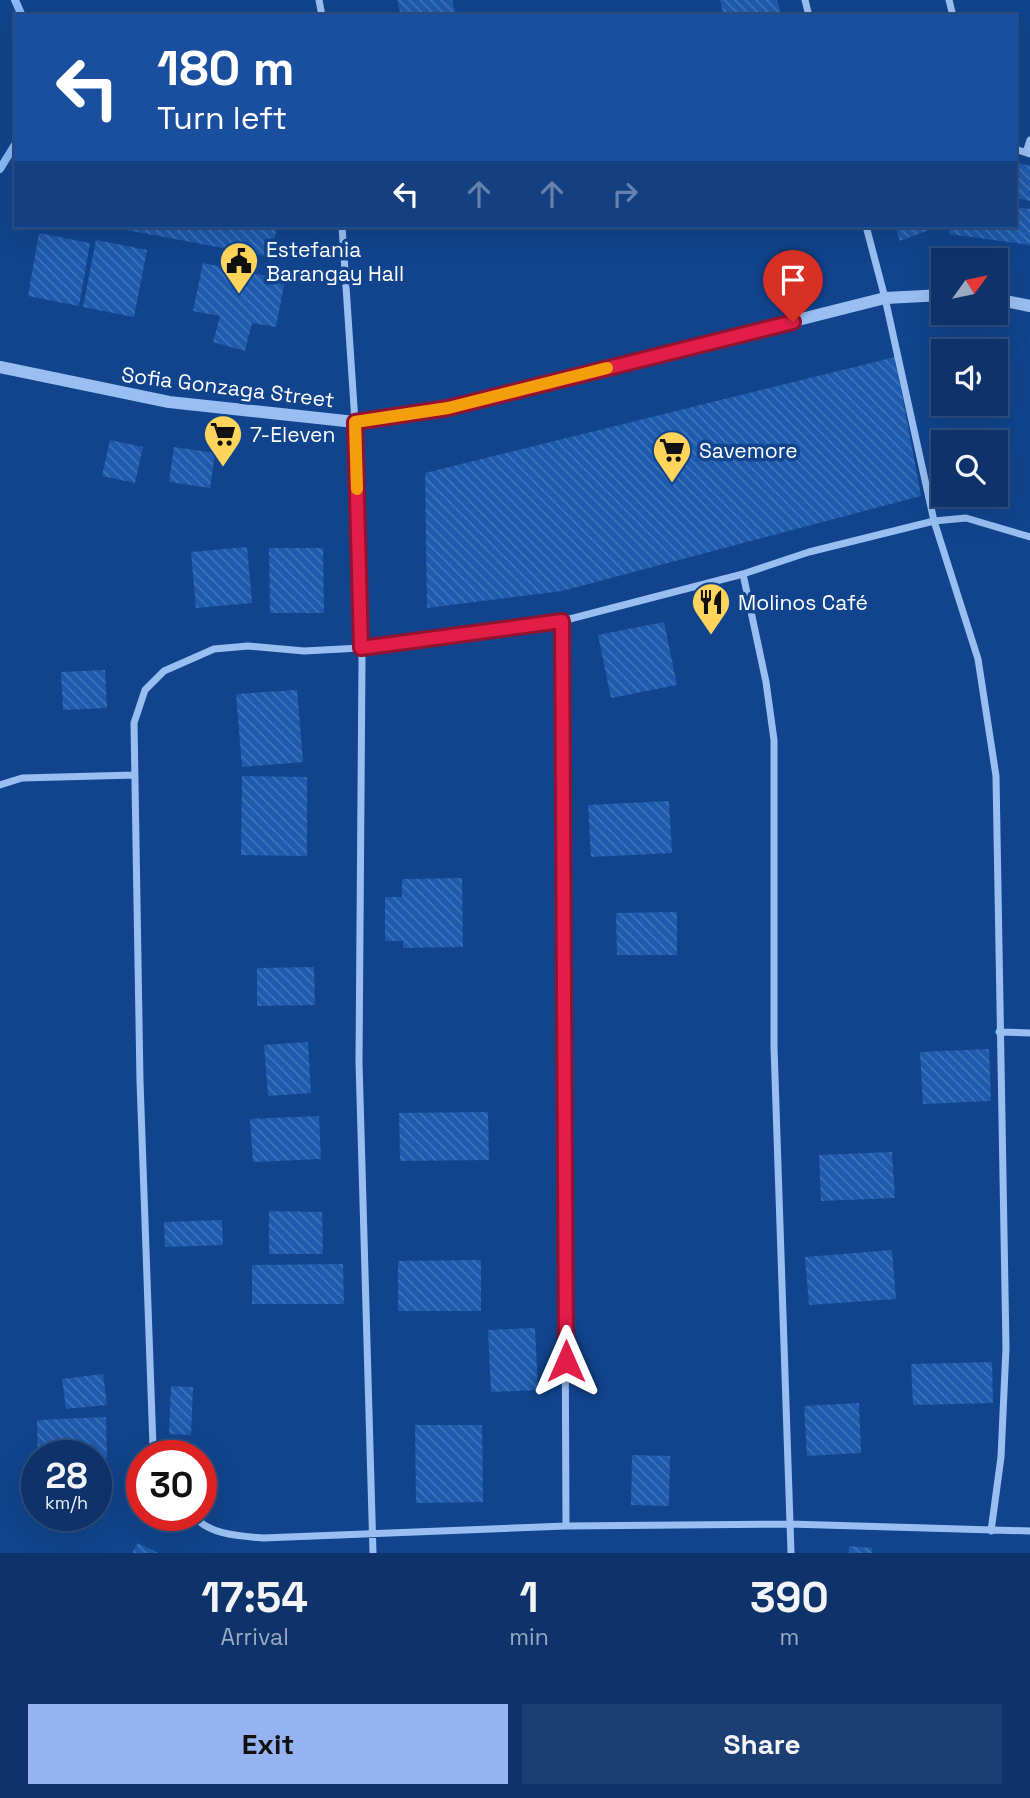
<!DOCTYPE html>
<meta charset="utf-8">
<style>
body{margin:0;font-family:"Space Grotesk",sans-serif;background:#1b3f72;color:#f1f3f6;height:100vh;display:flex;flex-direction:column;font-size:26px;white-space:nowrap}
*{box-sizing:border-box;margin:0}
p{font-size:23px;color:#9aaac1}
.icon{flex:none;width:38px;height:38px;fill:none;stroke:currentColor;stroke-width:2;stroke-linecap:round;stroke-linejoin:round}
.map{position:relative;height:1553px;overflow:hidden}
.sheet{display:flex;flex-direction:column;background:#0d336a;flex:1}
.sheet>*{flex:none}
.guide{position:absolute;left:14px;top:14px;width:1003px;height:214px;border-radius:0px;box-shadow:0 7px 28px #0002,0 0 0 2px #2d4e7e;background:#1a4fa0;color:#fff;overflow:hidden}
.needle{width:46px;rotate:57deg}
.buttons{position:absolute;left:931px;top:248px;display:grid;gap:14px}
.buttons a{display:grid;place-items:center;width:77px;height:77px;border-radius:0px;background:#0d336a;box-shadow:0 7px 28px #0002,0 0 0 2px #2d4e7e;font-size:35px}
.speed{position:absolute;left:21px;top:1440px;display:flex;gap:14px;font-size:35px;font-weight:700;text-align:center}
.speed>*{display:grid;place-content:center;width:91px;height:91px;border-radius:50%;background:#0d336a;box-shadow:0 7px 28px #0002,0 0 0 2px #2d4e7e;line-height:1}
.speed small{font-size:18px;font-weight:400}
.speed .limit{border:10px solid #d22;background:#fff;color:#111}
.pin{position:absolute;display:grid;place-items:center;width:60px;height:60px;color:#fff;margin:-72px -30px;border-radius:50% 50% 50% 0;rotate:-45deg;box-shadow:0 0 7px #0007}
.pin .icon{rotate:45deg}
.me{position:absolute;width:77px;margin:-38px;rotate:0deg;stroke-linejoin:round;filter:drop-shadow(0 0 5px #0008)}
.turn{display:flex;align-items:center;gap:24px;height:147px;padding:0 28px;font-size:32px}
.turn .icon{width:91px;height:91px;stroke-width:2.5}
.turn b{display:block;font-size:49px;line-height:60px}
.lanes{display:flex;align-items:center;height:66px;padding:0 28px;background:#0003;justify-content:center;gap:35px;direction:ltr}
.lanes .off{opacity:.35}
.eta{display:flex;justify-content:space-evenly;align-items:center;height:119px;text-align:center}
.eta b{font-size:42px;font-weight:600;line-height:49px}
.primary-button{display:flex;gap:14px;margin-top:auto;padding:14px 28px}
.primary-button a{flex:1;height:80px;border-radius:0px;background:#95b2f1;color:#111;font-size:28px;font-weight:600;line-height:80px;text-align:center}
.primary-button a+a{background:#1b3f72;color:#f1f3f6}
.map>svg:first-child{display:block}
</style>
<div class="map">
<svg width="1030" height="1553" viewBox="0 0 1030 1553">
<defs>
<pattern id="building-back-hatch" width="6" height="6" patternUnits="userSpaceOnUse" patternTransform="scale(1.75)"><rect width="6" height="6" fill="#1e5aad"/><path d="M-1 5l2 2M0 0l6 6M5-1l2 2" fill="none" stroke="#4073b9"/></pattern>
</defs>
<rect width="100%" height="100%" fill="#11448d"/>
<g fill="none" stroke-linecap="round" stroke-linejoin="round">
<path stroke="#8ab9f6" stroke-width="8" d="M15,0L22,16
M0,169L16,143"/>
</g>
<path fill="url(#building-back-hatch)" d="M397,0H452L456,16H401Z
M720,0H777L782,16H724Z
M1015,162L1030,166V201L1015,198Z
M1015,207L1030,209V245L949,234L950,226H1015Z
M117,226H277L271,257L116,228Z
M895,226H939L900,241Z
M39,233L90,243L79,306L28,296Z
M96,240L147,250L134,317L83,307Z
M203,263L285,280L276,327L252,323L245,351L213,342L220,316L193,311Z
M895,357L921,496L562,591L427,608L425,473Z
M110,440L143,447L135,483L102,476Z
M174,447L215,453L210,488L169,482Z
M247,547L252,603L196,608L191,552Z
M269,548H323L324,613H270Z
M664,622L677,685L611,698L598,635Z
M105,670L107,708L63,710L61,672Z
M297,690L303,762L242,767L236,694Z
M242,776L307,777V856L241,855Z
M669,801L672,853L591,857L588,805Z
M462,878L463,947L403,948V941H385V897H402V879Z
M677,912V955H617L616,913Z
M314,967L315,1005L257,1006V968Z
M308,1042L311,1093L268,1096L264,1045Z
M989,1049L991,1101L923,1104L920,1052Z
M488,1112L489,1160L400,1161L399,1113Z
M319,1116L321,1159L253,1162L250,1119Z
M892,1152L895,1198L821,1201L819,1155Z
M269,1211L322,1212L323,1254H269Z
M222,1220L223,1245L165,1247L164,1222Z
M892,1250L896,1299L809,1305L805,1257Z
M481,1260V1311H398V1261Z
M343,1264L344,1304H252V1265Z
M535,1328L538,1390L491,1392L488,1330Z
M992,1362L993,1403L913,1405L911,1364Z
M103,1374L107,1405L66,1409L62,1379Z
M171,1386L193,1387L191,1435L169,1434Z
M859,1403L861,1453L807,1456L804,1406Z
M106,1417L107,1458L38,1456L37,1420Z
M415,1425H482L483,1502L416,1503Z
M632,1455L670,1456L669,1506L631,1505Z
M138,1543L158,1553H132Z
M849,1546L872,1548V1553H849Z"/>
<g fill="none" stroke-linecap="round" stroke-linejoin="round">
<path stroke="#99bff2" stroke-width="7" d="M319,0L322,16
M805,0L809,16
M949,0L953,16
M1015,149L1030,154
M1026,152L1030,140
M342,226L355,422L362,661L359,1062L373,1553
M866,226L885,298L934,521L978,659L996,776L1006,1348L1001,1457L991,1531
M743,574L766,682L774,740V1047L791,1553
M562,621L566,1526
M0,785L22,778L135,775
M999,1032L1030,1033
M158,1456L153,1447L140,1081L134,723L145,690L164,671L214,649L248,646L304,651L361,648L562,621L743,574L809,552L934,521L966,518L1030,537
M194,1516C209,1535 240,1536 263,1538L566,1526L789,1524L1030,1531"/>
<path stroke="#99bff2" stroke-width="12" d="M996,299L1030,306
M0,367L169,402L355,422L448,408L885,298L943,295"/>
</g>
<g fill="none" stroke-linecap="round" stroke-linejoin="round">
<g stroke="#92132f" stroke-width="18">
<path id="route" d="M566,1361L562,621L361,648L355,422L448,408L793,322"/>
</g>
<use href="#route" stroke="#e11d48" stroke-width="12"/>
<path stroke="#f59e0b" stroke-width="12" d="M357,489L355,422L448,408L607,368"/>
</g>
<defs>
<g id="civic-pin" transform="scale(2.0125)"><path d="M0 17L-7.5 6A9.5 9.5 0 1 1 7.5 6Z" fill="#ffd45a" stroke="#11448d"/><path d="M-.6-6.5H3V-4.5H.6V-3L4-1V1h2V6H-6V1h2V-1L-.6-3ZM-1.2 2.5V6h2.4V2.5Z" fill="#111"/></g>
<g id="supermarket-pin" transform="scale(2.0125)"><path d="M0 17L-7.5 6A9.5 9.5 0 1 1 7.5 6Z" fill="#ffd45a" stroke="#11448d"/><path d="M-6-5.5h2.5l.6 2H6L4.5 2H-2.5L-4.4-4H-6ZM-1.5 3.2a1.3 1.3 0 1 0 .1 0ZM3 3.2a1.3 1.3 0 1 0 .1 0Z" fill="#111"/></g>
<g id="restaurant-pin" transform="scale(2.0125)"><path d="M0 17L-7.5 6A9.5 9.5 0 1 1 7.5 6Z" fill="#ffd45a" stroke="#11448d"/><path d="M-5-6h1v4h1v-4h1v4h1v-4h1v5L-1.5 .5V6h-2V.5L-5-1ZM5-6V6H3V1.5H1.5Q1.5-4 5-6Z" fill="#111"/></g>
</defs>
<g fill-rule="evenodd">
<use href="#civic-pin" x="239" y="261"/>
<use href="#supermarket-pin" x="223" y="434"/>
<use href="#supermarket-pin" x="672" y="450"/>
<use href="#restaurant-pin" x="711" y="602"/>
</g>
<g text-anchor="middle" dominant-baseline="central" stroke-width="7" stroke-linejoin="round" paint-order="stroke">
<g font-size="21" fill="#fff" stroke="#11448d" text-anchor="start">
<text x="266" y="249">Estefania<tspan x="266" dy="24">Barangay Hall</tspan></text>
<text x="250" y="434">7-Eleven</text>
<text x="699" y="450">Savemore</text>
<text x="738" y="602">Molinos Café</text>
</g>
<g font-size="21" fill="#fff" stroke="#11448d">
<text transform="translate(228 387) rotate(7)">Sofia Gonzaga Street</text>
</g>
</g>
</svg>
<div class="buttons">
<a><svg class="needle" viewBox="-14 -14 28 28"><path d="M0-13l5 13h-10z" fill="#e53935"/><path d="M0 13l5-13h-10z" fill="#9aaac1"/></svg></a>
<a><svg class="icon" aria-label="sound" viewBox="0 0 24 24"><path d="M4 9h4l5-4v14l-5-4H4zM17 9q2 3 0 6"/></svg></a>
<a><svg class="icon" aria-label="search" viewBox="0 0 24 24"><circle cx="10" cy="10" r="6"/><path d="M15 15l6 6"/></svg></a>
</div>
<div class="speed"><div>28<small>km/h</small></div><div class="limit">30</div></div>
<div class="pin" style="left:793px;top:322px;background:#d93025"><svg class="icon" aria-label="arrive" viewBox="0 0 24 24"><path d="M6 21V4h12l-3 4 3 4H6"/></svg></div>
<svg class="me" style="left:566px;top:1361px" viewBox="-20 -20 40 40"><path d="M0-17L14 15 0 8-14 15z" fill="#e11d48" stroke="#fff" stroke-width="4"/></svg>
<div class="guide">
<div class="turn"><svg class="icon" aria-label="left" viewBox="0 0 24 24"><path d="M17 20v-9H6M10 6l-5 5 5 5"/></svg><div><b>180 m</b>Turn left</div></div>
<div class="lanes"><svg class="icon" aria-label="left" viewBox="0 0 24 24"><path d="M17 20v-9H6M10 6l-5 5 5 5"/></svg><svg class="icon off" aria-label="ahead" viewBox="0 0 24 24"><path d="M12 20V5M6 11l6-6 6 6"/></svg><svg class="icon off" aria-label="ahead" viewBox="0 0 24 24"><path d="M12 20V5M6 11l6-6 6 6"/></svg><svg class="icon off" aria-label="right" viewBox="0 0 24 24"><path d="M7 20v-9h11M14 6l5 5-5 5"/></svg></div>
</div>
</div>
<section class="sheet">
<div class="eta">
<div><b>17:54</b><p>Arrival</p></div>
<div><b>1</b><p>min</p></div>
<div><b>390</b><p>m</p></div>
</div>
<div class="primary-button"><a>Exit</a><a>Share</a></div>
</section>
